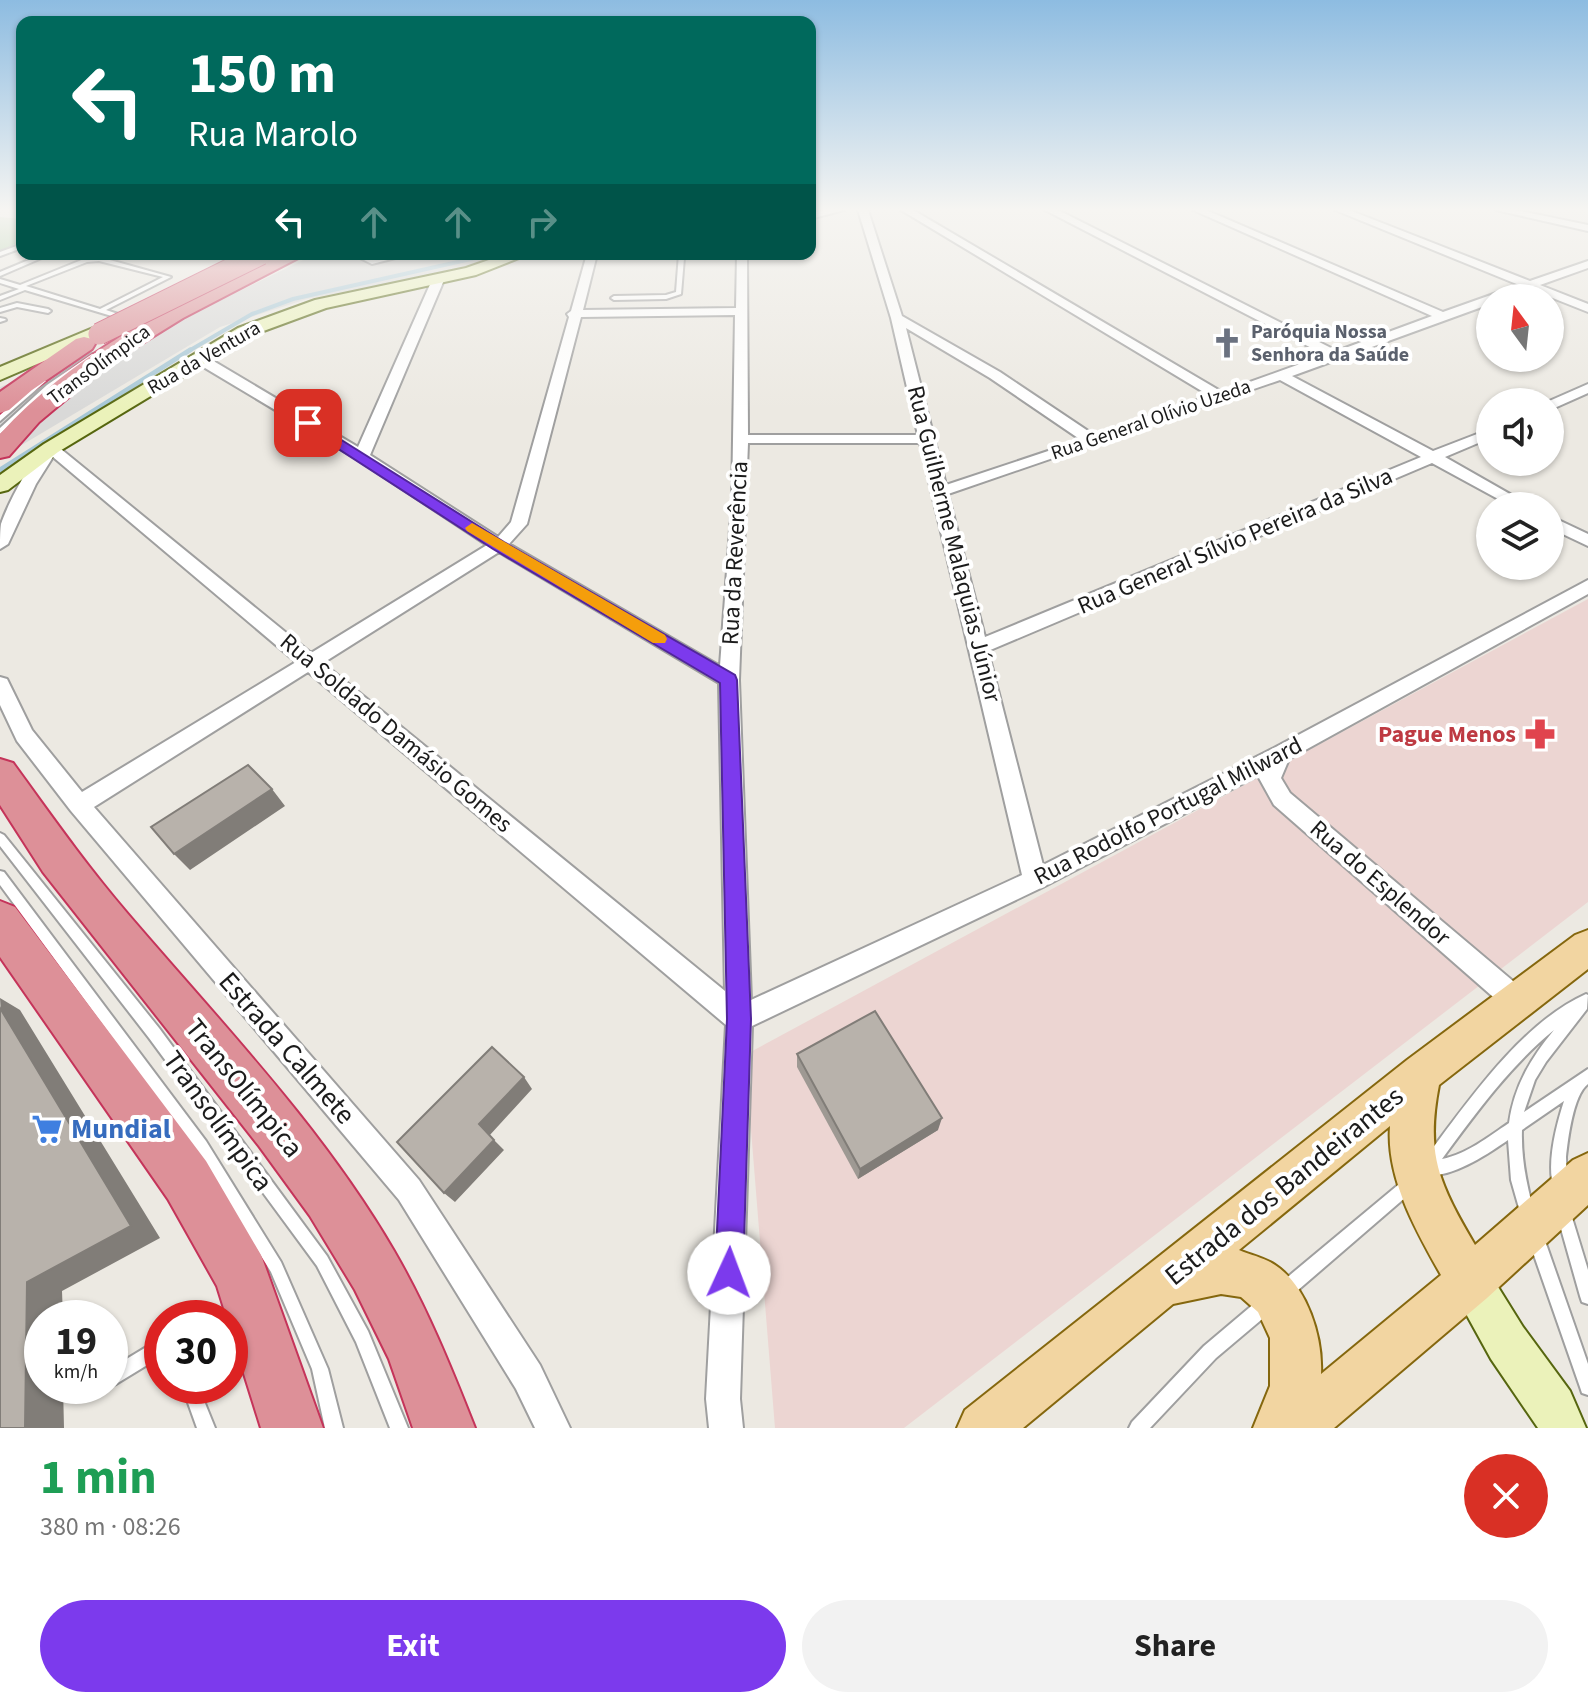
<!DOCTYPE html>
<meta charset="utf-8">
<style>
body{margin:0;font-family:"Source Sans 3",sans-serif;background:#f2f2f2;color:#222;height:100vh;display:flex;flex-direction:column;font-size:30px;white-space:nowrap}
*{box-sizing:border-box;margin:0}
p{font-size:26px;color:#767676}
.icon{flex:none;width:44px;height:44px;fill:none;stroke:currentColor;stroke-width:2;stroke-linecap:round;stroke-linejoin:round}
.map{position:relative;height:1428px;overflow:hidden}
.drawer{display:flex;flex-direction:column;background:#fff;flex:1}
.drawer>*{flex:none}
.top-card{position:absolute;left:16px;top:16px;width:800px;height:244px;border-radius:16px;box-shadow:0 2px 6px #0004;background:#00695c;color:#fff;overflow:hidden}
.needle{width:52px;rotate:345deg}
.tools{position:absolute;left:1476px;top:284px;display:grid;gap:16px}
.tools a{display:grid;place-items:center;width:88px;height:88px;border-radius:50%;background:#fff;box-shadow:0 2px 6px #0004;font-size:40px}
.speed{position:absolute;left:24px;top:1300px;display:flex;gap:16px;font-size:40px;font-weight:700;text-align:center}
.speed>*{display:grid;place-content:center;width:104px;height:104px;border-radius:50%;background:#fff;box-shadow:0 2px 6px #0004;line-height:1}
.speed small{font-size:20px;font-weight:400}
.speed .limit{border:12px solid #d22;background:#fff;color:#111}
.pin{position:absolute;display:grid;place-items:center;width:68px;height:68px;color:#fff;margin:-34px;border-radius:16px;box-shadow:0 4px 12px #0006}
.me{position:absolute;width:88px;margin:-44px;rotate:2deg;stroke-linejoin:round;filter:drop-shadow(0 0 6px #0008)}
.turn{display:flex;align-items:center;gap:28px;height:168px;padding:0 40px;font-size:36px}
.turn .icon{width:104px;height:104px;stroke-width:2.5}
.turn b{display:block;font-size:56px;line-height:68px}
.lanes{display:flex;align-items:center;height:76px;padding:0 40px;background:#0003;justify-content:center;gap:40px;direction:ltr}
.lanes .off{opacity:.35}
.round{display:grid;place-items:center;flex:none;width:84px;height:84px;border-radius:42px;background:#f2f2f2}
.head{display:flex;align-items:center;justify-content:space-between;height:136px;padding:0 40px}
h1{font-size:48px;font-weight:700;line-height:60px;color:#1e9e55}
.button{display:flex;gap:16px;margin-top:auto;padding:16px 40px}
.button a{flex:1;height:92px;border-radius:48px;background:#7c3aed;color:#fff;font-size:32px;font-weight:700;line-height:92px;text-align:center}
.button a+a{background:#f2f2f2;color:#222}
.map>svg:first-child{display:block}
</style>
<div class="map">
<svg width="1588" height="1428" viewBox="0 0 1588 1428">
<rect width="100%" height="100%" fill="#ece9e2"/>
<path fill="#d9d9d8" d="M316,254H506L437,274L307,299L220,327L0,458V387L194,313Z"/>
<path fill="#ecd5d2" d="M1588,599V902L904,1428H775L745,1055Z"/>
<path fill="#a4c79a" d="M0,217L22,219V241L0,251Z"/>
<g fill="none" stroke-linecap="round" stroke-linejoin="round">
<path stroke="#a6c7d6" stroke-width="4" d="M187,352L252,314L293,299L493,254"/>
<path stroke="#a6c7d6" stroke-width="5" d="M0,470L190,350"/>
<g stroke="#9f9f9f" stroke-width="4">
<path id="lane" d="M22,244V248L0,256V252Z
M43,254H51L0,276V272Z
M679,254L745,255L742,257L684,258L681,294L666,299L614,300L611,298L614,296L666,295L676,292Z
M99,257L171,277L106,310L127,317L128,318L125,320L25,290L0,300V296L19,289L0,283V279L20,285L84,259ZM99,261L163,277L100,309L26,286L87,262Z
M17,303L48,309L51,311L48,313L17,307L0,312V308Z
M0,318L5,319L6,320L0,322Z
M92,354L97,355L51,387L0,434V428L47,385Z
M41,380L46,381L0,421V415Z
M0,833L4,835L159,1028L327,1256L368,1331L408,1428H390L356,1342L317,1266L149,1038L0,846Z
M0,871L4,872L206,1141L281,1262L328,1369L343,1428H325L312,1369L271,1272L196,1151L0,885Z
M1586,994L1588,995L1587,1009L1546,1062L1535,1080L1524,1112L1588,1069V1084C1573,1095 1568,1139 1566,1157C1566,1168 1568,1179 1564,1189L1559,1191L1554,1189C1546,1164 1556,1126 1564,1101L1522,1130C1521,1160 1527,1187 1535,1215L1533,1220L1528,1222L1523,1220L1521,1215L1511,1180L1508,1140C1488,1154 1448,1181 1423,1174L1421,1169L1424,1160C1466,1104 1521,1023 1586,994ZM1554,1030C1531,1058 1514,1086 1509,1123C1488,1137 1467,1154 1442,1159C1476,1113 1510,1066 1554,1030Z
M1409,1178L1414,1180L1416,1185L1414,1190L1290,1297L1284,1299L1278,1297L1276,1291L1278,1285L1404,1180Z
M1563,1204L1568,1206L1570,1211L1588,1270V1304L1582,1302L1580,1296L1556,1211L1558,1206Z
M1536,1230L1541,1233L1544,1238L1588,1364V1395L1582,1393L1580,1387L1528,1238L1531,1233Z
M1268,1295L1274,1297L1276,1303L1274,1309L1216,1358L1150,1428H1129L1132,1422L1204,1346L1262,1297Z
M162,1342V1358L157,1359L116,1384L110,1386H109L110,1369L148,1346Z
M82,1386H104L102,1392L89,1398L83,1396L81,1390Z
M182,1386H198L215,1428H197Z"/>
</g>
<g stroke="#9f9f9f" stroke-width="4">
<path id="street" d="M825,210H844L810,219V213Z
M858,210H868L902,316L1000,372L1094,435L1210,396L901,210H913L1222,392L1325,355L1045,210H1058L1337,351L1432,316L1193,210H1206L1443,312L1519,285L1335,210H1349L1530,281L1588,261V268L1540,285L1588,304V312L1530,289L1505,298H1490V304L1292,376L1433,451L1490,429V438L1445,457L1531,506H1511L1432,463L988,651L1043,865L1274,748L1588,580V594L1289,759L1281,778L1290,793L1526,992L1530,1001L1526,1010L1517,1013L1508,1010L1274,805L1259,778L1261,774L1043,887L752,1026L740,1399L743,1428H709L706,1399L726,1025L308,672L94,807L419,1180L540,1365L570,1428H535L516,1389L399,1200L71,811L17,741L0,705V677L7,679L32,730L82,792L296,662L53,457L36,484L8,544L0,549C0,541 0,531 1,524C7,506 35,449 51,444L56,445L311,653L487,545L357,459L195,362V356H205L358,447L432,280L442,278L444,280L370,455L498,537L511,522L569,317L567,314L571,311L587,254H597L583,310L736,308L737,254H747L748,435H918L891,318ZM735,315L732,502L720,666L509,544L527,524L581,317ZM906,328L990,378L1081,440L946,485ZM1280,380L1421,457L985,637L948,494ZM748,443H920L1022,875L751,1000L739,680ZM499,552L719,683L725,991L323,663Z
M1496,210H1515L1588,225V231Z
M352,254L373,257L411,254L372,264Z
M1588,384V393L1550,410V402H1547Z
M1550,516L1588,534V546L1550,528Z"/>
</g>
<g stroke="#56660f" stroke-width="4">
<path id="secondary" d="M267,254H287L242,277H230L228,274Z
M506,254H529L476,275L326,308L250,336L58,452L8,490L0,492V475L44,444L238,328L315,300L466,268Z
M124,315L130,316L133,320L130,324L0,380V367Z
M1470,1259L1485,1266L1523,1327L1570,1391L1586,1428H1538L1491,1359L1448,1281L1455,1266Z"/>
</g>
<g stroke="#85670e" stroke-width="4">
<path id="primary" d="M1588,930V969L1439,1085C1425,1156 1440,1185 1475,1245L1573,1160L1588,1153V1205L1487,1298L1334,1428H1253L1270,1386V1338L1258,1312L1241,1297L1221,1294L1173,1304L1023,1428H957L965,1410L1407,1060L1575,935ZM1390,1126C1386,1178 1416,1231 1441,1275L1321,1374C1323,1337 1307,1286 1275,1265C1265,1258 1251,1255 1239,1250Z"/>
</g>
<g stroke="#c5345a" stroke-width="4">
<path id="highway" d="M280,254H306L183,318L107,365L39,422L9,456L0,458V434C77,350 178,302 280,254Z
M84,337L92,339L95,344L92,349L32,390L9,410L0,413V392L76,339Z
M0,759L13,763C50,814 86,865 127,913C220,1022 322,1127 394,1251C427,1308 451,1367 475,1428H413L389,1359L355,1290L310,1216L259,1146L43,872L0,805Z
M0,901L15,907L206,1161L261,1255L323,1428H261L230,1329V1318H227L217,1286L168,1199L0,957Z"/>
</g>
<use href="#lane" fill="#fff" fill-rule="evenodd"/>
<use href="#street" fill="#fff" fill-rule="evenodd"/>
<use href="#secondary" fill="#ebf2ba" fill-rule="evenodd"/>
<use href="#primary" fill="#f2d5a1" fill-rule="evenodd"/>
<use href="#highway" fill="#dd9098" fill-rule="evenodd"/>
<g stroke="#c5345a" stroke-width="23" stroke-linecap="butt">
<path id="highway-bridge" d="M99,334L261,254"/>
</g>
<use href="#highway-bridge" stroke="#dd9098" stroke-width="21"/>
</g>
<path fill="#9e9993" d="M797,1054L938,1130L858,1179L797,1067Z"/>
<path fill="#817d78" d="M272,789L285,806L190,870L174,854Z
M0,998L20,1010L160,1238L62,1291L63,1318H42V1386H63L64,1428H25Z
M524,1077L532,1089L489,1136L479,1124Z
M942,1118L938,1130L858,1179L860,1169Z
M494,1140L504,1150L455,1202L444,1193Z"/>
<path fill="#b8b2ab" stroke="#817d78" stroke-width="2" d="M248,765L272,789L174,854L151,827Z
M0,1008L131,1226L27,1282L25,1428H0Z
M875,1011L942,1118L860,1169L797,1054Z
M492,1047L524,1077L479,1124L494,1140L444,1193L397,1142Z"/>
<linearGradient id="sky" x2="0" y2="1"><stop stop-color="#8dbce1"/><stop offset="0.51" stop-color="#f6f5f2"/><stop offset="1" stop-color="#f6f5f2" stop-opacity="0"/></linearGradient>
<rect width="1588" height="410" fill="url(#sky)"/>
<path fill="#7c3aed" stroke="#51269a" stroke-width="2" d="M308,419L504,542L735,675L737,680L751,1019L743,1273L739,1283L729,1287L719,1283L715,1273L727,1019L720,683L493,549L303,426L302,423Z"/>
<path fill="#f59e0b" d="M472,523L665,635L667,639L665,643H653L467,531L465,528Z"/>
<defs>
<g id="church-bare" transform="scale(2.4)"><path d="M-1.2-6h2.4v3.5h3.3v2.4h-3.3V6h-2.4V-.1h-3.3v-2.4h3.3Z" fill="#6b7280" stroke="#fff" stroke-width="2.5" paint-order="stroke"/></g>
<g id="pharmacy-bare" transform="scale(2.4)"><path d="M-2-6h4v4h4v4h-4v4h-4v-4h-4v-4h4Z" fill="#e0444e" stroke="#fff" stroke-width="2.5" paint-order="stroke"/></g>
<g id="supermarket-bare" transform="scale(2.4)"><path d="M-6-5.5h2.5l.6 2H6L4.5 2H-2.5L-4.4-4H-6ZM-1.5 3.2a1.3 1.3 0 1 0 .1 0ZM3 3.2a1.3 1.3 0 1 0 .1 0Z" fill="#3f7fe0" stroke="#fff" stroke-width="2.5" paint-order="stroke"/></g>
</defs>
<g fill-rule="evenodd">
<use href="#church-bare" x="1227" y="343"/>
<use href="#pharmacy-bare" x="1540" y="734"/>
<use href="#supermarket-bare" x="47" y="1129"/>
</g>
<g text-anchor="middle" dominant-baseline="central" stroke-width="8" stroke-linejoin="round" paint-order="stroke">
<g font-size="20" font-weight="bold" fill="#5b616d" stroke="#fff" text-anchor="start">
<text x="1251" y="332">Paróquia Nossa<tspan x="1251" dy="23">Senhora da Saúde</tspan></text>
</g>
<g font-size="20" fill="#1b1b1b" stroke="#fff">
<text transform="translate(204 358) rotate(-30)">Rua da Ventura</text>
<text transform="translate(99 365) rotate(-36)">TransOlímpica</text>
<text transform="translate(1151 420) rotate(-19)">Rua General Olívio Uzeda</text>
</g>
<g font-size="24" fill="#1b1b1b" stroke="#fff">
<text transform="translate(1235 541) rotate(-23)">Rua General Sílvio Pereira da Silva</text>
<text transform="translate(954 544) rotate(76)">Rua Guilherme Malaquias Júnior</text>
<text transform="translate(735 553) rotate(-87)">Rua da Reverência</text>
<text transform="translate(396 733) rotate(40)">Rua Soldado Damásio Gomes</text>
<text transform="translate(1168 811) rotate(-27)">Rua Rodolfo Portugal Milward</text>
<text transform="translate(1380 883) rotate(41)">Rua do Esplendor</text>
</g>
<g font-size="24" font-weight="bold" fill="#be3a42" stroke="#fff" text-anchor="end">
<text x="1516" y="734">Pague Menos</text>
</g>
<g font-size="28" fill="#1b1b1b" stroke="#fff">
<text transform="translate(287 1048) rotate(49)">Estrada Calmete</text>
<text transform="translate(244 1088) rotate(51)">TransOlímpica</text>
<text transform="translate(218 1121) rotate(54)">Transolímpica</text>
<text transform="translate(1284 1186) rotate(-39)">Estrada dos Bandeirantes</text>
</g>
<g font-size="28" font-weight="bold" fill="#366cbe" stroke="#fff" text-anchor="start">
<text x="71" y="1129">Mundial</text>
</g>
</g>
</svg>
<div class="tools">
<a><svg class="needle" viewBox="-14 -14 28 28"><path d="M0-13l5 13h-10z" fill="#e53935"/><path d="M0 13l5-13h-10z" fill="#767676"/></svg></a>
<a><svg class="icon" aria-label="sound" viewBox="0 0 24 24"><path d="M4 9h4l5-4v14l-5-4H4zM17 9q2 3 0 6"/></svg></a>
<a><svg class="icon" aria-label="layers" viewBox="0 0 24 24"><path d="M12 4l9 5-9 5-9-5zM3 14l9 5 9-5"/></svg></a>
</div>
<div class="speed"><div>19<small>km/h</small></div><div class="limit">30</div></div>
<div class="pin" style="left:308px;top:423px;background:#d93025"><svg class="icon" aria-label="arrive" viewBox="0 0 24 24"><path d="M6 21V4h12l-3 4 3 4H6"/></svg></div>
<svg class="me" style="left:729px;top:1273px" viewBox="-20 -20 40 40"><circle r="19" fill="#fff"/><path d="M0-13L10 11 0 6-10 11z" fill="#7c3aed"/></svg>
<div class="top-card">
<div class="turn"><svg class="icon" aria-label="left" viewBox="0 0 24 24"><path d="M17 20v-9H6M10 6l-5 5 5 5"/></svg><div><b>150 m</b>Rua Marolo</div></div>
<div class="lanes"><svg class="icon" aria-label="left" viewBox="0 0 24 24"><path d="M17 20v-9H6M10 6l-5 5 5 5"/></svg><svg class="icon off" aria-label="ahead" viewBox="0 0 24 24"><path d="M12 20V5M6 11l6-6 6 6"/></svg><svg class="icon off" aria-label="ahead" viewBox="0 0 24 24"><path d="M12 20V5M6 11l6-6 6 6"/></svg><svg class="icon off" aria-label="right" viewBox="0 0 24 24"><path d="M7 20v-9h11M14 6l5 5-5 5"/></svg></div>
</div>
</div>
<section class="drawer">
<div class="head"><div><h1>1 min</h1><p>380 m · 08:26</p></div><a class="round" style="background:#d93025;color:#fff"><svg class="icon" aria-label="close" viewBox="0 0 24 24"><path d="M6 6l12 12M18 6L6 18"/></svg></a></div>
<div class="button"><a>Exit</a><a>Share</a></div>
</section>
